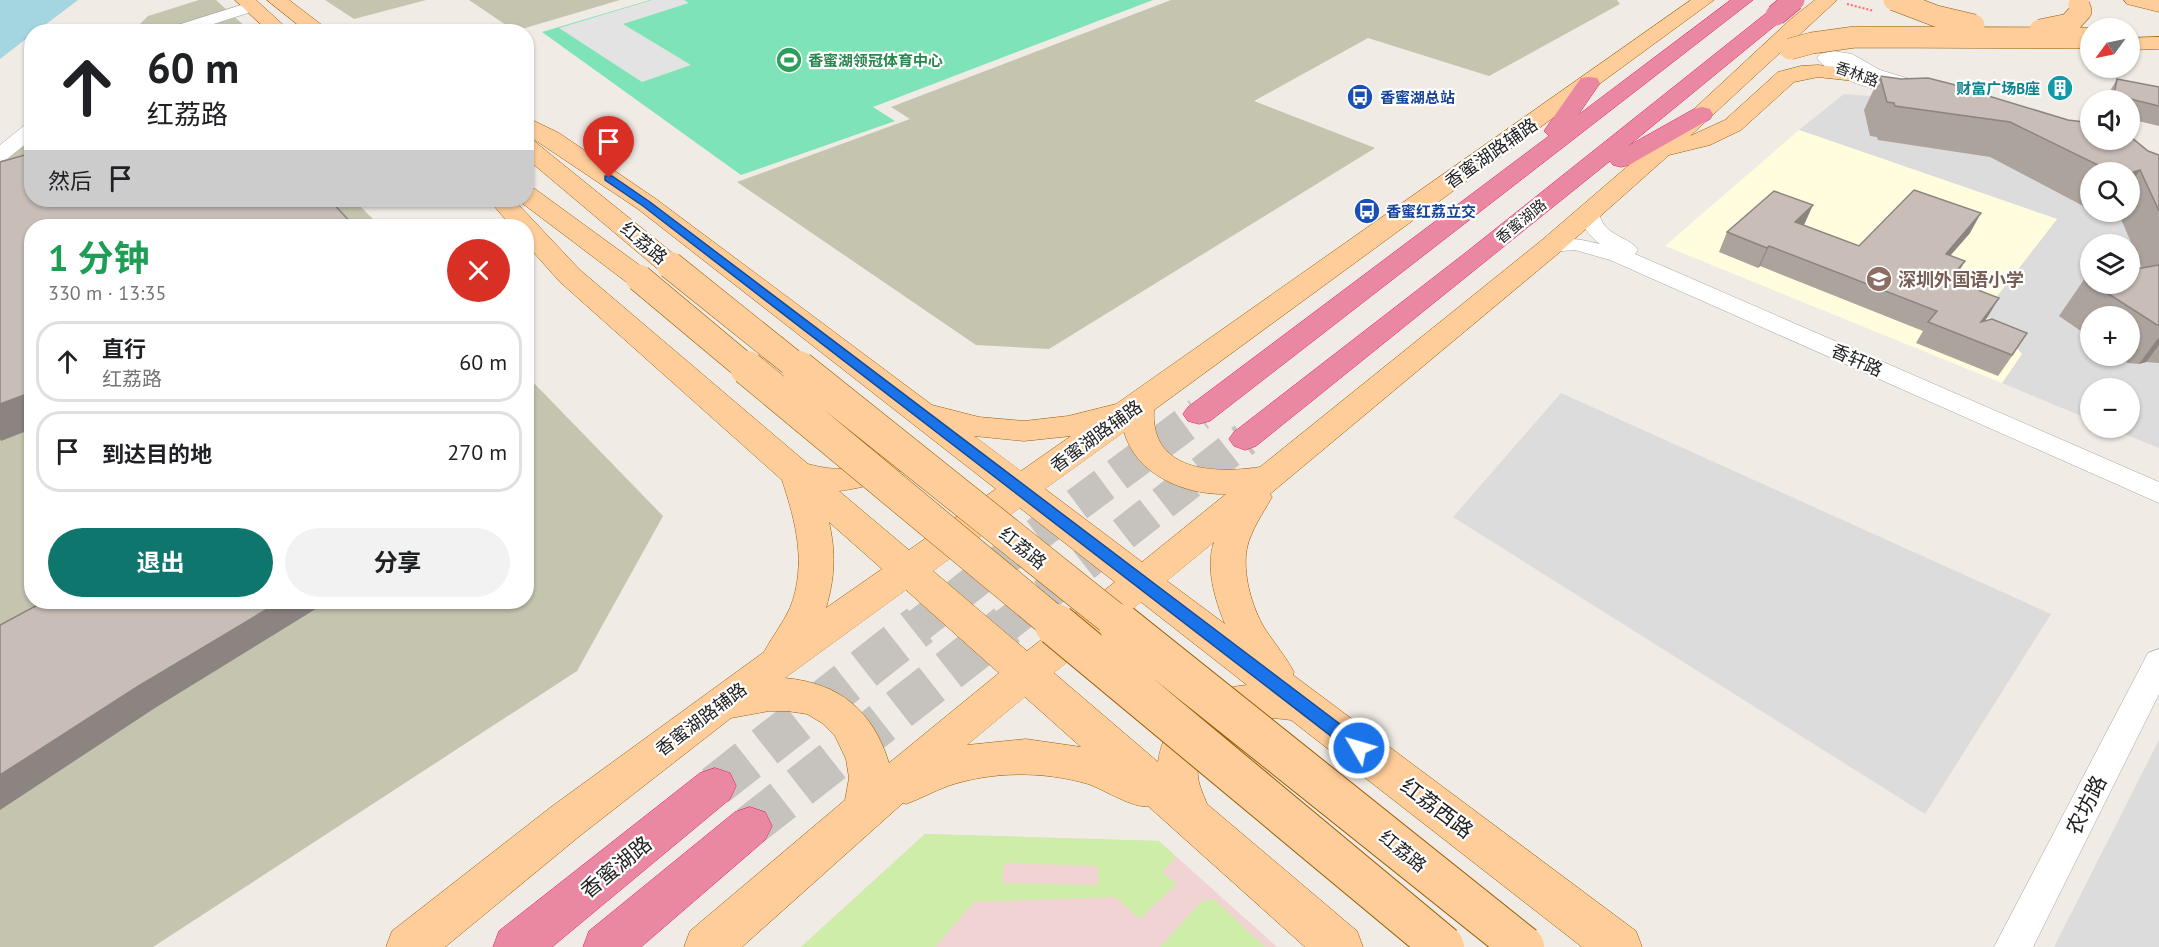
<!DOCTYPE html>
<html lang="zh">
<meta charset="utf-8">
<style>
body{margin:0;font-family:"PT Sans","Noto Sans SC",sans-serif;background:#f2f2f2;color:#202124;height:100vh;display:flex;flex-direction:column;font-size:22px;white-space:nowrap}
*{box-sizing:border-box;margin:0}
p{font-size:20px;color:#757577}
.icon{flex:none;width:33px;height:33px;fill:none;stroke:currentColor;stroke-width:2;stroke-linecap:round;stroke-linejoin:round}
.map{position:relative;flex:1;overflow:hidden}
.details{position:absolute;left:24px;top:219px;width:510px;height:390px;display:flex;flex-direction:column;background:#fff;border-radius:24px;box-shadow:0 2px 4px #0004}
.details>*{flex:none}
.hud{position:absolute;left:24px;top:24px;width:510px;height:183px;border-radius:24px;box-shadow:0 2px 4px #0004;background:#fff;color:#202124;overflow:hidden}
.needle{width:39px;rotate:237deg}
.buttons{position:absolute;left:2080px;top:18px;display:grid;gap:12px}
.buttons a{display:grid;place-items:center;width:60px;height:60px;border-radius:50%;background:#fff;box-shadow:0 2px 4px #0004;font-size:30px}
.pin{position:absolute;display:grid;place-items:center;width:51px;height:51px;color:#fff;margin:-62px -26px;border-radius:50% 50% 50% 0;rotate:-45deg;box-shadow:0 0 6px #0007}
.pin .icon{rotate:45deg}
.me{position:absolute;width:66px;margin:-33px;rotate:308deg;stroke-linejoin:round;filter:drop-shadow(0 0 4px #0008)}
.turn{display:flex;align-items:center;gap:21px;height:126px;padding:0 24px;font-size:27px}
.turn .icon{width:78px;height:78px;stroke-width:2.5}
.turn b{display:block;font-size:42px;line-height:51px}
.then{display:flex;align-items:center;height:57px;padding:0 24px;background:#0003;gap:12px;font-size:22px}
.round{display:grid;place-items:center;flex:none;width:63px;height:63px;border-radius:32px;background:#f2f2f2}
.overview{display:flex;align-items:center;justify-content:space-between;height:102px;padding:0 24px}
h1{font-size:36px;font-weight:700;line-height:45px;color:#1e9e55}
.button{display:flex;gap:12px;margin-top:auto;padding:12px 24px}
.button a{flex:1;height:69px;border-radius:36px;background:#0f766e;color:#fff;font-size:24px;font-weight:700;line-height:69px;text-align:center}
.button a+a{background:#f2f2f2;color:#202124}
ul{padding:0;list-style:none}
li{display:flex;align-items:center;gap:18px;height:81px;margin:0 12px 9px;padding:0 12px;border:3px solid #e0e0e0;border-radius:24px}
li div{flex:1}
li b{display:block;font-size:22px}
li em{font-style:normal}
.map>svg:first-child{display:block}
</style>
<div class="map">
<svg width="2159" height="947" viewBox="0 0 2159 947">
<rect width="100%" height="100%" fill="#f0ebe4"/>
<path fill="#dddcdc" fill-rule="evenodd" d="M1844,94L1884,97L2091,172V212H2130L2159,184V448L2109,428H2130V388H2091V420L2002,383L2022,354L1984,313L2057,219L1799,130ZM2091,244H2130V284H2091ZM2091,316H2130V356H2091Z
M1561,393L2051,614L1925,814L1453,517Z
M2159,740V947H2054Z"/>
<path fill="#f2d3d4" d="M925,834L1159,841L1277,947H801Z"/>
<path fill="#fffdde" d="M1799,130L2057,219L1984,313L2022,354L2002,383L1665,246Z"/>
<path fill="#c5c4af" d="M199,0H216L250,31L132,32L148,16Z
M325,0H426L354,19Z
M469,0H620L515,31Z
M1171,0H1617L1620,4L1489,76L1368,38L1254,101L1375,148L1049,349L976,345L737,182L910,119L891,107Z
M31,128L32,200H354L380,226H32V602H526L527,376L663,516L577,671L153,947H0V159Z"/>
<path fill="#ceeda8" fill-rule="evenodd" d="M925,834L1159,841L1176,857L1162,872L1177,884L1139,919L1116,897L974,902L935,947H801ZM1004,863L1098,866V885L1002,883Z
M1214,899L1265,947H1160L1201,902Z"/>
<path fill="#7ee3b6" d="M650,0H1153L873,107L895,121L741,175L542,32Z"/>
<path fill="#e3e3e3" d="M652,0H684L689,3L623,24L691,65L642,82L559,28Z"/>
<path fill="#a3d6e0" d="M0,0H78L37,31L32,32L31,35L0,59Z"/>
<g fill="none" stroke-linecap="round" stroke-linejoin="round">
<path stroke="#c6c2bd" stroke-width="34" stroke-dasharray="34 16" stroke-linecap="butt" d="M918,626L1008,556L1199,414
M1005,626L1245,439"/>
<path stroke="#c6c2bd" stroke-width="42" stroke-dasharray="42 21" stroke-linecap="butt" d="M715,786L920,625
M750,826L1007,625"/>
<g stroke="#a6a6a6" stroke-width="1">
<path id="minor" d="M254,1L262,6L260,9L189,32H163L165,29Z
M1833,51L1852,54L1880,70L1923,83L1926,87L1920,92L1918,97L1912,98C1885,92 1834,82 1817,58L1820,54Z
M32,124V139L7,159L0,161V145L25,125Z
M1589,208L1596,210C1600,215 1601,222 1606,227C1615,237 1631,239 1638,250L1635,254L2159,482V503L1610,260L1575,250L1551,252L1543,251L1540,246L1543,241C1564,236 1580,239 1600,244C1590,236 1582,227 1579,214L1582,210Z
M2159,649V694L2033,947H1994L2148,653Z"/>
</g>
<g stroke="#995c00" stroke-width="1">
<path id="major" d="M235,0H256L291,32H269Z
M267,0H289L331,32H307Z
M1691,0H1714L1154,410C1150,472 1215,474 1260,467L1542,240L1694,109L1792,18L1815,0H1837L1690,136L1725,120L1778,72L1801,66L1818,65L1862,70L1865,75L1862,80L1854,81L1818,77L1794,82L1741,130L1710,145L1669,155L1560,252L1270,494L1272,497C1263,513 1251,530 1247,548C1242,573 1252,608 1265,629C1275,644 1286,657 1294,672L1293,675L1636,931L1642,947H1582L1291,720C1248,714 1193,718 1198,777C1199,786 1204,796 1207,804L1357,931L1363,947H1305L1148,806C1134,809 1103,789 1088,784C1044,771 992,771 948,786C934,791 920,799 906,804L903,803L742,947H684L690,931L845,800L849,778L846,759L835,736L822,723L807,714L787,711H769L731,718L581,835L445,947H386L392,931L551,807L764,652C772,637 783,623 790,608C807,565 796,522 782,480L560,282L526,244V226H511L489,200H514L580,270L808,464C823,468 838,471 854,466C873,460 885,446 907,452L911,460C899,480 862,488 839,491L909,550L996,489L638,209L526,134V117L559,133L656,199L932,405L979,417L1024,421L1068,416L1116,404ZM1124,432C1136,475 1185,495 1226,494L1142,562L1045,489ZM974,436L1024,441L1071,436L1021,471ZM1020,508L1115,582L1027,651L933,571ZM829,522L882,569L826,608C835,578 836,552 829,522ZM1214,542C1205,567 1215,600 1225,624L1167,581ZM906,590L999,673L889,763C873,711 840,683 785,678ZM1141,602L1247,685C1202,689 1164,716 1158,762L1054,673ZM1025,697L1081,747L1026,739L967,745Z
M2124,0H2159V12L2127,4Z
M2159,37V49L2130,50V38Z
M526,139L534,141L680,259L683,265L680,271L670,273L660,271L526,158Z
M526,187L535,189L649,272L653,278L649,284L639,286L629,284L518,200H526Z"/>
</g>
<g stroke="#e41c6d" stroke-width="1">
<path id="highway" d="M1731,0H1753L1210,421L1199,424L1188,421L1183,414L1188,407L1549,136L1544,131L1581,78L1589,77L1597,78L1600,83L1578,115Z
M1776,9L1783,11L1786,15L1783,19L1628,146L1694,109L1702,107L1710,109L1713,114L1710,119L1629,165L1621,167L1613,165L1610,161L1256,446L1245,450L1234,446L1229,439L1234,432L1464,254L1769,11Z
M715,768L730,773L736,786L730,799L552,947H493L499,931L700,773Z
M750,807L765,812L772,826L765,840L641,947H583L589,931L735,812Z"/>
</g>
<path stroke="#ff6c66" stroke-width="2" stroke-dasharray="2 2" stroke-linecap="butt" d="M1847,4L1874,11"/>
<use href="#minor" fill="#fff" fill-rule="evenodd"/>
<use href="#major" fill="#ffcd9a" fill-rule="evenodd"/>
<use href="#highway" fill="#eb88a1" fill-rule="evenodd"/>
<g stroke="#995c00" stroke-width="22" stroke-linecap="butt">
<path id="major-bridge-far3" d="M1894,0L1936,16L1974,25
M2040,30L2069,24L2081,11L2079,5
M1790,49L1812,43L1855,37L2091,38"/>
</g>
<g stroke="#995c00" stroke-width="28" stroke-linecap="butt">
<path id="major-bridge-far2" d="M670,265L801,370
M639,278L749,370"/>
</g>
<g stroke="#995c00" stroke-width="35" stroke-linecap="butt">
<path id="major-bridge-far1" d="M747,368L1058,626
M799,368L1122,626"/>
</g>
<g stroke="#995c00" stroke-width="44" stroke-linecap="butt">
<path id="major-bridge" d="M1056,625L1443,947
M1120,625L1523,947"/>
</g>
<g stroke="#e41c6d" stroke-width="22" stroke-linecap="butt">
<path id="highway-bridge" d="M1776,15L1794,0"/>
</g>
<use href="#major-bridge-far3" stroke="#ffcd9a" stroke-width="21"/>
<use href="#major-bridge-far2" stroke="#ffcd9a" stroke-width="27"/>
<use href="#major-bridge-far1" stroke="#ffcd9a" stroke-width="34"/>
<use href="#major-bridge" stroke="#ffcd9a" stroke-width="42"/>
<use href="#highway-bridge" stroke="#eb88a1" stroke-width="21"/>
</g>
<path fill="#aca39d" d="M1880,76L1982,94L2159,155V363L2146,362L2139,364L2128,363L2117,356H2130V316H2091V338L2059,316L2085,278L2091,277V284H2130L2142,268L2118,212H2130V172H2091V208L2089,209L1990,157L1878,140L1877,137L1870,136L1864,110Z
M2117,79L2159,87V126L2130,119V100H2106L2107,96Z
M1804,225L1859,246L1970,233L1950,256L1965,261L1953,281L1985,321L2027,333L1998,376L1916,343L1923,331L1760,266L1758,268L1719,252L1727,232Z"/>
<path fill="#8c8480" d="M2140,170L2130,185V173Z
M1813,205L1804,225L1795,222Z
M1981,213L1970,233L1934,274L1946,254Z
M1769,246L1760,266L1758,268L1767,248Z
M1965,261L1953,281L1949,279Z
M1999,298L1987,318L1971,339L1981,322Z
M2027,333L2014,353L1998,376L2012,355Z
M2159,337V345L2146,362L2139,364Z
M32,392V429L1,441L0,439V404Z
M279,602H327L155,708L0,810V775L137,687Z"/>
<path fill="#c8bdb7" stroke="#8c8480" stroke-width="1.5" d="M1880,76L1901,79L1928,78L1971,89L1982,94L2068,120L2084,122L2091,124V140H2130V137L2132,138L2148,151L2159,155V211L2140,170L2130,173L2121,172L2118,171L2112,172L2010,122L1895,106L1894,103L1887,102Z
M2117,79L2159,87V106L2114,95Z
M32,153V200H330L354,226H32V392L0,404V162Z
M1914,190L1981,213L1946,254L1965,261L1949,279L1999,298L1981,322L1992,319L2027,333L2012,355L1928,322L1937,311L1769,246L1767,248L1727,232L1774,191L1813,205L1795,222L1859,246Z
M2159,265V325H2157L2093,284H2130V270Z
M2091,277V282L2085,278Z
M43,602H279L137,687L0,775V625Z"/>
<path fill="#1a73e8" stroke="#114b97" stroke-width="1.5" d="M605,176H612L650,202L1365,743L1368,748L1365,753L1359,756L1353,753L643,206L605,180Z"/>
<defs>
<g id="stadium-disc" transform="scale(1.35)"><circle r="9.5" fill="#2e9e5b" stroke="#fff"/><path d="M0-5a6.5 5 0 1 0 0 10a6.5 5 0 1 0 0-10ZM-3.5-1.8h7v3.6h-7Z" fill="#fff"/></g>
<g id="building-disc" transform="scale(1.35)"><circle r="9.5" fill="#0f9aa8" stroke="#fff"/><path d="M-4-6H4V6H1V3H-1V6H-4ZM-2.5-4.3h1.7v1.8h-1.7ZM.8-4.3h1.7v1.8H.8ZM-2.5-1h1.7V.8h-1.7ZM.8-1h1.7V.8H.8Z" fill="#fff"/></g>
<g id="bus-disc" transform="scale(1.35)"><circle r="9.5" fill="#1a4fb4" stroke="#fff"/><path d="M-5-6H5V4H4V6H2V4H-2V6H-4V4H-5ZM-3.5-4V0h7V-4ZM-3.5 1.2v1.5H-2V1.2ZM2 1.2v1.5H3.5V1.2Z" fill="#fff"/></g>
<g id="school-disc" transform="scale(1.35)"><circle r="9.5" fill="#8d6e63" stroke="#fff"/><path d="M0-5L7-2L0 1L-7-2ZM-4 1L0 2.5L4 1V4Q0 6-4 4Z" fill="#fff"/></g>
</defs>
<g fill-rule="evenodd">
<use href="#stadium-disc" x="789" y="60"/>
<use href="#building-disc" x="2060" y="88"/>
<use href="#bus-disc" x="1360" y="97"/>
<use href="#bus-disc" x="1367" y="211"/>
<use href="#school-disc" x="1879" y="279"/>
</g>
<g text-anchor="middle" dominant-baseline="central" stroke-width="4.5" stroke-linejoin="round" paint-order="stroke">
<g font-size="15" font-weight="bold" fill="#27864d" stroke="#fff" text-anchor="start">
<text x="808" y="60">香蜜湖领冠体育中心</text>
</g>
<g font-size="15" fill="#1f1f1f" stroke="#fff">
<text transform="translate(1857 74) rotate(20)">香林路</text>
<text transform="translate(1521 221) rotate(-39)">香蜜湖路</text>
</g>
<g font-size="15" font-weight="bold" fill="#0d838f" stroke="#fff" text-anchor="end">
<text x="2040" y="88">财富广场B座</text>
</g>
<g font-size="15" font-weight="bold" fill="#164399" stroke="#fff" text-anchor="start">
<text x="1380" y="97">香蜜湖总站</text>
<text x="1386" y="211">香蜜红荔立交</text>
</g>
<g font-size="18" fill="#1f1f1f" stroke="#fff">
<text transform="translate(1491 153) rotate(-35)">香蜜湖路辅路</text>
<text transform="translate(644 243) rotate(40)">红荔路</text>
<text transform="translate(1857 360) rotate(24)">香轩路</text>
<text transform="translate(1096 436) rotate(-36)">香蜜湖路辅路</text>
<text transform="translate(1023 548) rotate(39)">红荔路</text>
<text transform="translate(701 719) rotate(-37)">香蜜湖路辅路</text>
<text transform="translate(1403 851) rotate(39)">红荔路</text>
</g>
<g font-size="18" font-weight="bold" fill="#785e54" stroke="#fff" text-anchor="start">
<text x="1898" y="279">深圳外国语小学</text>
</g>
<g font-size="21" fill="#1f1f1f" stroke="#fff">
<text transform="translate(2086 805) rotate(-63)">农坊路</text>
<text transform="translate(1437 808) rotate(37)">红荔西路</text>
<text transform="translate(616 867) rotate(-39)">香蜜湖路</text>
</g>
</g>
</svg>
<div class="buttons">
<a><svg class="needle" viewBox="-14 -14 28 28"><path d="M0-13l5 13h-10z" fill="#e53935"/><path d="M0 13l5-13h-10z" fill="#757577"/></svg></a>
<a><svg class="icon" aria-label="sound" viewBox="0 0 24 24"><path d="M4 9h4l5-4v14l-5-4H4zM17 9q2 3 0 6"/></svg></a>
<a><svg class="icon" aria-label="search" viewBox="0 0 24 24"><circle cx="10" cy="10" r="6"/><path d="M15 15l6 6"/></svg></a>
<a><svg class="icon" aria-label="layers" viewBox="0 0 24 24"><path d="M12 4l9 5-9 5-9-5zM3 14l9 5 9-5"/></svg></a>
<a>+</a>
<a>−</a>
</div>
<div class="pin" style="left:609px;top:178px;background:#d93025"><svg class="icon" aria-label="arrive" viewBox="0 0 24 24"><path d="M6 21V4h12l-3 4 3 4H6"/></svg></div>
<svg class="me" style="left:1359px;top:748px" viewBox="-20 -20 40 40"><circle r="17" fill="#1a73e8" stroke="#fff" stroke-width="3"/><path d="M0-11L8 9 0 5-8 9z" fill="#fff"/></svg>
<div class="hud">
<div class="turn"><svg class="icon" aria-label="ahead" viewBox="0 0 24 24"><path d="M12 20V5M6 11l6-6 6 6"/></svg><div><b>60 m</b>红荔路</div></div>
<div class="then">然后<svg class="icon" aria-label="arrive" viewBox="0 0 24 24"><path d="M6 21V4h12l-3 4 3 4H6"/></svg></div>
</div>
<section class="details">
<div class="overview"><div><h1>1 分钟</h1><p>330 m · 13:35</p></div><a class="round" style="background:#d93025;color:#fff"><svg class="icon" aria-label="close" viewBox="0 0 24 24"><path d="M6 6l12 12M18 6L6 18"/></svg></a></div>
<ul>
<li><svg class="icon" aria-label="ahead" viewBox="0 0 24 24"><path d="M12 20V5M6 11l6-6 6 6"/></svg><div><b>直行</b><p>红荔路</p></div><em>60 m</em></li>
<li><svg class="icon" aria-label="arrive" viewBox="0 0 24 24"><path d="M6 21V4h12l-3 4 3 4H6"/></svg><div><b>到达目的地</b></div><em>270 m</em></li>
</ul>
<div class="button"><a>退出</a><a>分享</a></div>
</section>
</div>
